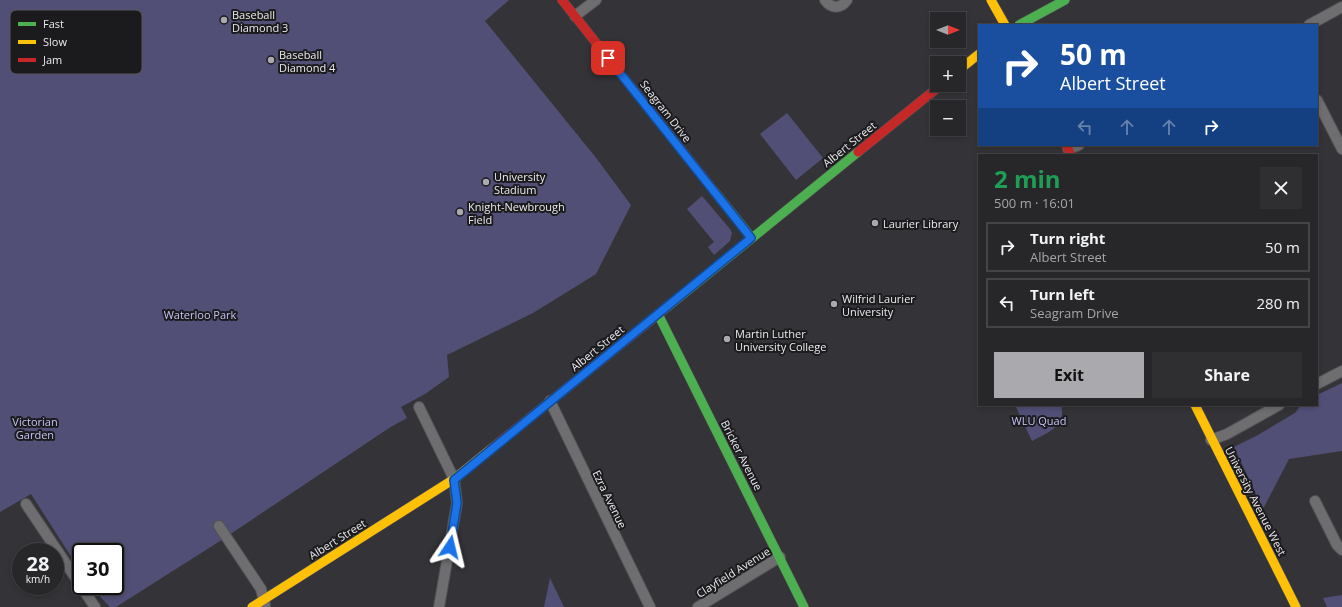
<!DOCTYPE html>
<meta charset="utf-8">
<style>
body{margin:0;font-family:"Open Sans",sans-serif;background:#2f2f32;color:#f1f3f6;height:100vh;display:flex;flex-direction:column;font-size:15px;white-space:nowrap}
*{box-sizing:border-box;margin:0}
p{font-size:13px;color:#a4a5a8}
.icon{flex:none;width:22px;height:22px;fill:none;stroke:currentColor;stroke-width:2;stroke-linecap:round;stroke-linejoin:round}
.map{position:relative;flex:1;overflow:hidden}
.sheet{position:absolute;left:978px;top:154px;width:340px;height:252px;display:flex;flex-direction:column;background:#27272a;border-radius:0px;box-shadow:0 2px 6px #0003,0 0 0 1px #434447}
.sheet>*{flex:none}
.top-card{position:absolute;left:978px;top:24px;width:340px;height:122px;border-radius:0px;box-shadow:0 2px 6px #0003,0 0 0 1px #434447;background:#1a4fa0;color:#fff;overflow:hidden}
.needle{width:26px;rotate:90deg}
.controls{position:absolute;left:930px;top:12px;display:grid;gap:8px}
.controls a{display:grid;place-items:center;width:36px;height:36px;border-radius:0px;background:#27272a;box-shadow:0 2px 6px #0003,0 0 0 1px #434447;font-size:20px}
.speed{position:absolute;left:12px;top:543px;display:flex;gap:8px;font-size:20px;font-weight:700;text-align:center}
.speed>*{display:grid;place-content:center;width:52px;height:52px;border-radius:50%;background:#27272a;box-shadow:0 2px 6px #0003,0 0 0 1px #434447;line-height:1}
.speed small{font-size:10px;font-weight:400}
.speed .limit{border:2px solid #111;border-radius:6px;background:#fff;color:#111}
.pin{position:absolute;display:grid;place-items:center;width:34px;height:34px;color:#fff;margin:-17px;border-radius:8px;box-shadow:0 2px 6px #0006}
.me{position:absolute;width:44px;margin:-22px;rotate:10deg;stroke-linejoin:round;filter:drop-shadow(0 0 3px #0008)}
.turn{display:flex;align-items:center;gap:14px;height:84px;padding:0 16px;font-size:18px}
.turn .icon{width:52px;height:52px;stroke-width:2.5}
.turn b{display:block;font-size:28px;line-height:34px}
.lanes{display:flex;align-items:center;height:38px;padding:0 16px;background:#0003;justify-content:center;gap:20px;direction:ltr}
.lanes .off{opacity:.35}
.round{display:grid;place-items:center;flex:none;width:42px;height:42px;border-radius:0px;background:#2f2f32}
.headline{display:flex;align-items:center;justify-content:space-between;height:68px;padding:0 16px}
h1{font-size:24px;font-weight:700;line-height:30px;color:#1e9e55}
.button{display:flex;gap:8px;margin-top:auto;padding:8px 16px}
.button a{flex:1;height:46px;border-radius:0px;background:#aaaaae;color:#111;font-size:16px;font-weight:700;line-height:46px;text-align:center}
.button a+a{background:#2f2f32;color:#f1f3f6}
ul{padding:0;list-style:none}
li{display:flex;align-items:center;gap:12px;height:50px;margin:0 8px 6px;padding:0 8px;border:2px solid #434447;border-radius:0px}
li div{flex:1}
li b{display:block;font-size:15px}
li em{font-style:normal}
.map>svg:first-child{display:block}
</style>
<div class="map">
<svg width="1342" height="607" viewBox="0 0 1342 607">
<rect width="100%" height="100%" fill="#343438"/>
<path fill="#514f76" d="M0,0H509L485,21L597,159L631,205L596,274L533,313L447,355L449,377L425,394L401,407L407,418L389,428L220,541L116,607H110L90,586H115V552H81V572L31,494L0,512Z
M787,113L823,158L796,180L760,134Z
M702,196L730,229L732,233L730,241L714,255L708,247L714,242L687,209Z
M1342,383V451L1289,459L1263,509L1234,447L1258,435L1295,413L1301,405H1317V395Z
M1015,405H1061C1067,426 1047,433 1032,441Z
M550,578L564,607H544Z
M1342,595V607H1327L1323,598Z"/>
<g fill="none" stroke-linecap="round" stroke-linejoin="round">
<g stroke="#525255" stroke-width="12">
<path id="street" d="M825,0C831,9 841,9 847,0
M575,16L596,0
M1309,25L1342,7
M1317,100L1342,149
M1068,149L1079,145
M1317,384L1342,371
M550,401L650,607
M419,407L454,479L457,503L439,607
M1211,440L1227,434L1279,405
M1315,501L1337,545L1342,550
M26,504L95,607
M219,526L261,589L265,605
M698,607L780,557"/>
</g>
<g stroke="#525255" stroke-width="10">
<path id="fast" d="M1019,25L1065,0
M714,191L751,237
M666,308L858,152
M658,314L804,607"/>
</g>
<g stroke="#525255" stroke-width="10">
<path id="slow" d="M991,0L1005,25
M959,70L979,54
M1195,405L1296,607
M252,607L454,479L491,449"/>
</g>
<g stroke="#525255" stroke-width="10">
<path id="jam" d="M562,0L714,191
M1066,145L1071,155
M858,152L941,85
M491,449L666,308"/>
</g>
<use href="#street" stroke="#6e6e71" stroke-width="10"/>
<use href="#fast" stroke="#4caf50" stroke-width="9"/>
<use href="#slow" stroke="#ffc107" stroke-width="9"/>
<use href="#jam" stroke="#c62828" stroke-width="9"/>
</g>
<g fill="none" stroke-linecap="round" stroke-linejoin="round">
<g stroke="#114b97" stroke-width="10">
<path id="route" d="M450,547L457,503L454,480L751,238L608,58"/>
</g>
<use href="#route" stroke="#1a73e8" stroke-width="7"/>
</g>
<g fill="#aaaaae" stroke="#1b1b1e" stroke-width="1.5">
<circle cx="224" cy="20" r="4"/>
<circle cx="271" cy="60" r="4"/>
<circle cx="486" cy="182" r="4"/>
<circle cx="460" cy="212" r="4"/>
<circle cx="875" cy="223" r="4"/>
<circle cx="834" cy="304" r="4"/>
<circle cx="727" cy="339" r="4"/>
</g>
<g text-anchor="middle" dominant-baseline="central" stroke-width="4" stroke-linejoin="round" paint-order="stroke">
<g font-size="11" fill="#eaeaee" stroke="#1b1b1e" text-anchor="start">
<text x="232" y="14">Baseball<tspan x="232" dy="13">Diamond 3</tspan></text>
<text x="279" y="54">Baseball<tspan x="279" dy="13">Diamond 4</tspan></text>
<text x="494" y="176">University<tspan x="494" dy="13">Stadium</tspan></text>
<text x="468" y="206">Knight-Newbrough<tspan x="468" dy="13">Field</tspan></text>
<text x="883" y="223">Laurier Library</text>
<text x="842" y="298">Wilfrid Laurier<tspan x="842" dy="13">University</tspan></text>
<text x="735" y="333">Martin Luther<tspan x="735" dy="13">University College</tspan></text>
</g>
<g font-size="11" fill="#eaeaee" stroke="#1b1b1e">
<text transform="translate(666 111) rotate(52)">Seagram Drive</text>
<text transform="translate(849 144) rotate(-39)">Albert Street</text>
<text transform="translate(597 348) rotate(-39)">Albert Street</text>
<text transform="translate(742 455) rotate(63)">Bricker Avenue</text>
<text transform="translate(610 499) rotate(64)">Ezra Avenue</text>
<text transform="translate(1256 501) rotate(63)">University Avenue West</text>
<text transform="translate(337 539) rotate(-32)">Albert Street</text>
<text transform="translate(733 572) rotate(-32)">Clayfield Avenue</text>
</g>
<g font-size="11" fill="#c5c3f8" stroke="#1b1b1e">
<text x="200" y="314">Waterloo Park</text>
<text x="1039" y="420">WLU Quad</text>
<text x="35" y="421">Victorian<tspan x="35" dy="13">Garden</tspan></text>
</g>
</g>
<rect x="10" y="10" width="132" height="64" rx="6" fill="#1b1b1e" stroke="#59595c" stroke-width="1"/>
<rect x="18" y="22" width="18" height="4" fill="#4caf50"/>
<rect x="18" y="40" width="18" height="4" fill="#ffc107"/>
<rect x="18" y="58" width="18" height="4" fill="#c62828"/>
<g font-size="11" fill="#eaeaee">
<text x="43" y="28">Fast</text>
<text x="43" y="46">Slow</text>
<text x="43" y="64">Jam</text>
</g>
</svg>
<div class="controls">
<a><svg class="needle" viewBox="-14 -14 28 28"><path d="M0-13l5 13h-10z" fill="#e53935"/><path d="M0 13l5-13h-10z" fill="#a4a5a8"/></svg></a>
<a>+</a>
<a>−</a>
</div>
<div class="speed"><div>28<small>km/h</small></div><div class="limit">30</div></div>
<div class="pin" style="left:608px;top:58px;background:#d93025"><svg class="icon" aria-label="arrive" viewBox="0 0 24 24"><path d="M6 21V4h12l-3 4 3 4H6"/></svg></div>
<svg class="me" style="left:450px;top:547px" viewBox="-20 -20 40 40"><path d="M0-17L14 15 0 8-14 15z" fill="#1a73e8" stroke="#fff" stroke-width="4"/></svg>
<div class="top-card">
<div class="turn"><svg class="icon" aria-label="right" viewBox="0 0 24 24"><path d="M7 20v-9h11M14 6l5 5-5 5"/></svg><div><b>50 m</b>Albert Street</div></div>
<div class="lanes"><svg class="icon off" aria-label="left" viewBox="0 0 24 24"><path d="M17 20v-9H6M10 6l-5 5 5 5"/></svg><svg class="icon off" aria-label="ahead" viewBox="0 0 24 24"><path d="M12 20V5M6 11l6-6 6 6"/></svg><svg class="icon off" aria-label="ahead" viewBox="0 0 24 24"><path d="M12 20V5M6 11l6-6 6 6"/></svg><svg class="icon" aria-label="right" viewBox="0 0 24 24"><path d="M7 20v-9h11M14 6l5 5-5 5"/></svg></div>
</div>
<section class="sheet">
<div class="headline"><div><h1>2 min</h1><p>500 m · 16:01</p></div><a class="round"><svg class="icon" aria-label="close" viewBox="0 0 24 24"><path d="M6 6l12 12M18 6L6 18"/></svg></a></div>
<ul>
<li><svg class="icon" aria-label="right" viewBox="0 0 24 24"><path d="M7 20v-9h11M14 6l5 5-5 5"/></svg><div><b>Turn right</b><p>Albert Street</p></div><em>50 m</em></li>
<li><svg class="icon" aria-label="left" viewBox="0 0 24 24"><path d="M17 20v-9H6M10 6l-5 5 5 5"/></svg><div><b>Turn left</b><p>Seagram Drive</p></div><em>280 m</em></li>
</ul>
<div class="button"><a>Exit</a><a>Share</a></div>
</section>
</div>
